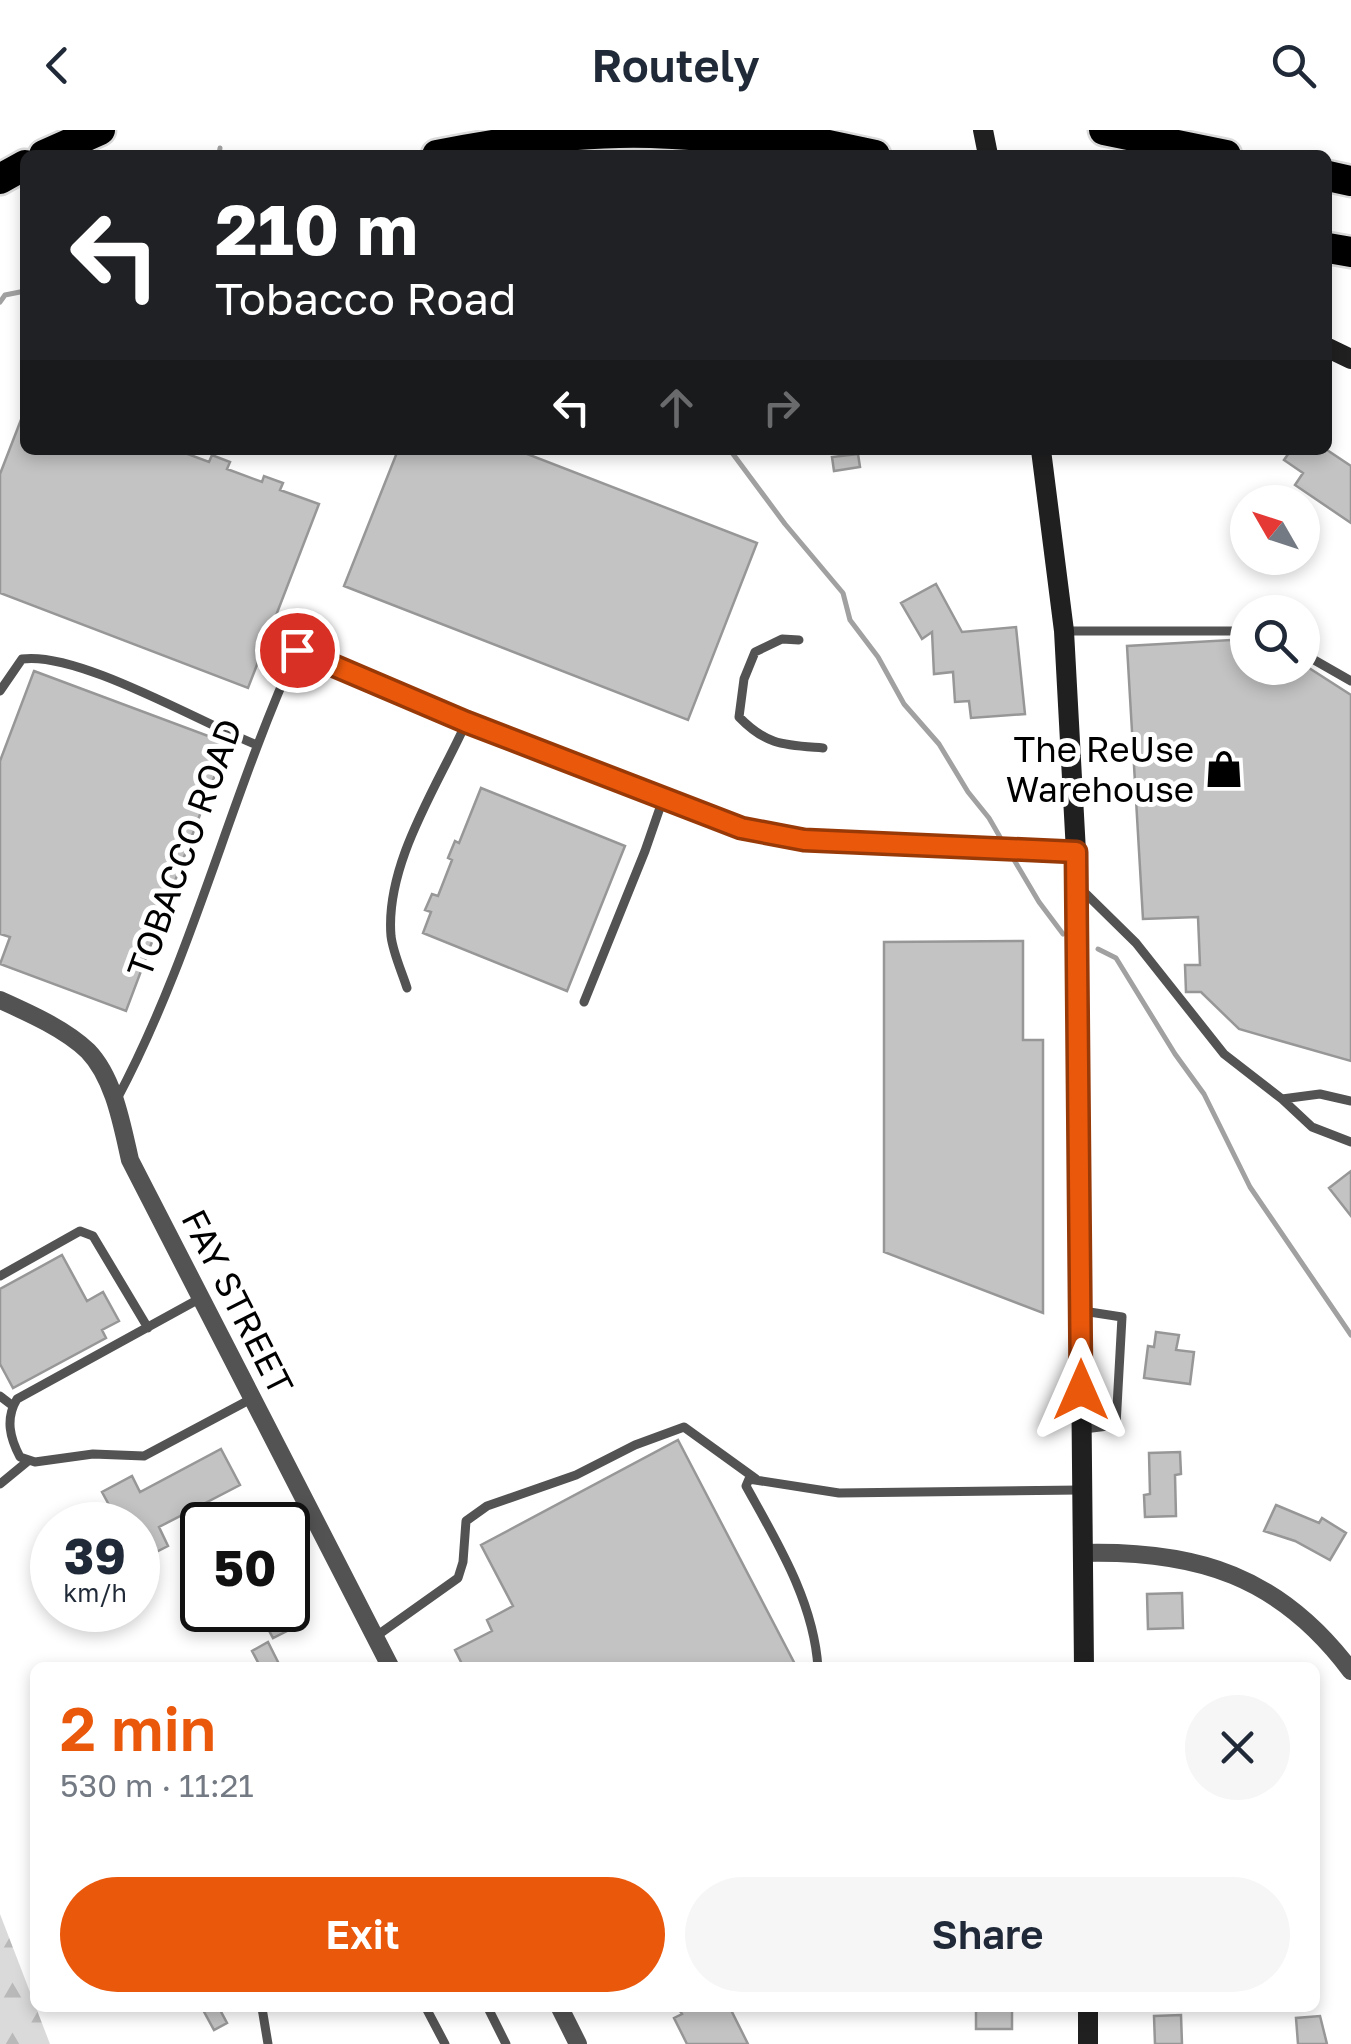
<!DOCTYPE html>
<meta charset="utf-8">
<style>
body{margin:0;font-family:"Golos Text",sans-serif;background:#f6f6f7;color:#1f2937;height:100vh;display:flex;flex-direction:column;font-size:38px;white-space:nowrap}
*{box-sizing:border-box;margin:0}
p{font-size:32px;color:#747a83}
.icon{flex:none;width:55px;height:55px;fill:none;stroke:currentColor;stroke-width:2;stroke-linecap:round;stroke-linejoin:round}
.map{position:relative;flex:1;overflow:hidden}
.side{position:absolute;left:30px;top:1532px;width:1290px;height:350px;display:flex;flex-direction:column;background:#fff;border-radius:15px;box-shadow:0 5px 15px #0003}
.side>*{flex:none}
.guide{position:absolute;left:20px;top:20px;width:1312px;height:305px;border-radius:15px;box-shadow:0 5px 15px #0003;background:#202124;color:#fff;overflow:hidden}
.needle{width:65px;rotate:309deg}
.controls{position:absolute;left:1230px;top:355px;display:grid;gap:20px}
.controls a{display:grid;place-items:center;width:90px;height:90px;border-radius:50%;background:#fff;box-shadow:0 5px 15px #0003;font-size:50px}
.speed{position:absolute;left:30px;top:1372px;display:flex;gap:20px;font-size:50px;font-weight:700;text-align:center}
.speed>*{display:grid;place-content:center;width:130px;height:130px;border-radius:50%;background:#fff;box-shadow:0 5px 15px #0003;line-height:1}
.speed small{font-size:25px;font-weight:400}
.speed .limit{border:5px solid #111;border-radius:15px;background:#fff;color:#111}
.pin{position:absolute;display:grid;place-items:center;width:85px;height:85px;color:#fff;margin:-42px;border:5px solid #fff;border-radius:50%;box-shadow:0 2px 10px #0007}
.me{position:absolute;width:110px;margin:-55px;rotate:0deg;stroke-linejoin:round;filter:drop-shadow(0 0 8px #0008)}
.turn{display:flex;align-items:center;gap:35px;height:210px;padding:0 30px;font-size:45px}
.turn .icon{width:130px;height:130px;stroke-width:2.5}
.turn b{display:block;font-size:70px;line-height:85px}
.lanes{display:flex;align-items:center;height:95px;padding:0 30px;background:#0003;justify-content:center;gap:50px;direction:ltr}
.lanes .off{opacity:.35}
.round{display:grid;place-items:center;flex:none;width:105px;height:105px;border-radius:52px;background:#f6f6f7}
.head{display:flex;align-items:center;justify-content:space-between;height:170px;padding:0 30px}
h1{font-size:60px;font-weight:600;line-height:75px;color:#ea580c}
.button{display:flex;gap:20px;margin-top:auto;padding:20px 30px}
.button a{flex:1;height:115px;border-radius:60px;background:#ea580c;color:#fff;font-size:40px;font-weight:600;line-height:115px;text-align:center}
.button a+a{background:#f6f6f7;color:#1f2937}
header{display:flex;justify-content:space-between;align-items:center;height:130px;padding:0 30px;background:#fff;font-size:45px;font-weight:600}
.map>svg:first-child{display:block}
</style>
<header><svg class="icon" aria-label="back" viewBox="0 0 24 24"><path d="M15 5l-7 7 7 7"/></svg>Routely<svg class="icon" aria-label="search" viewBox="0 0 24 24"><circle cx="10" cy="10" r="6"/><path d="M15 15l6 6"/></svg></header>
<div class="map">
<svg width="1351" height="1914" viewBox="0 0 1351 1914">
<defs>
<pattern id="forest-firs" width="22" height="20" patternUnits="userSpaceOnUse" patternTransform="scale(2.5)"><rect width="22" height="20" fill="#dadada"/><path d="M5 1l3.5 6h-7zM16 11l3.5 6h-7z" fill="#b9b9b9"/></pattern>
</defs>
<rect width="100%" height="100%" fill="#fff"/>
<path fill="url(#forest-firs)" d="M0,1784L50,1914H0Z"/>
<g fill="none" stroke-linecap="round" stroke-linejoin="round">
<path stroke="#a1a1a1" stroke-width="5" d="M219,25L220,18
M0,172L5,165L25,161
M730,320L785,394L843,463L850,490L878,527L904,574L939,614L968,662L989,688L1004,714
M1010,723L1039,772L1063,804
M1098,819L1116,828L1175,924L1204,964L1250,1057L1351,1205"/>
</g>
<path fill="#c3c3c3" stroke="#979797" stroke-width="2.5" d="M24,282L25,320H177L209,332L212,325L230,332L227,339L262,352L264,346L283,353L280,360L319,374L248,558L0,463V344Z
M398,320H517L757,413L688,590L344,456Z
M1291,320H1327L1351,336V393L1295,355L1303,343L1284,330Z
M858,324L860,337L834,341L832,327Z
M936,454L962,502L1016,497L1025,584L971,588L969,571L955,572L953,542L934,544L932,502L922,509L901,473Z
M1248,509V538H1309L1351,565V931L1239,899L1201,862H1186L1185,835H1200L1198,787L1143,789L1127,516Z
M34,541L227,613L126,881L0,834L10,807L0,804V631Z
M481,658L625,716L567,861L423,803L431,782L425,780L432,764L438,766L452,730L448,728L455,711L459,713Z
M1023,811V910H1043V1183L884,1122V812Z
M1351,1041V1086L1329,1058Z
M62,1125L87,1171L103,1162L119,1191L102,1200L106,1208L13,1258L0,1234V1159Z
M1156,1202L1179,1205L1176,1220L1194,1222L1190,1254L1144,1248L1148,1216L1154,1217Z
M678,1310L797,1538H464L455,1520L492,1501L487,1490L513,1476L481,1415Z
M221,1319L240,1355L159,1397L168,1416L154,1423L139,1395H120L102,1362L132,1346L140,1362Z
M1180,1322L1181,1344L1175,1345L1176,1386L1145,1387L1144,1365L1150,1364L1149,1323Z
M1276,1375L1319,1393L1322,1388L1346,1403L1330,1430L1295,1411L1264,1401Z
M1182,1463L1183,1498L1148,1499L1147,1464Z
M258,1480H284L293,1498L273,1508Z
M268,1512L281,1538H261L252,1521Z
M202,1878H219L227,1893L214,1900Z
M678,1878H730L748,1914H687L674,1888L682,1884Z
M976,1878H1012V1899H976Z
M1181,1885L1182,1914H1155L1154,1886Z
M1320,1886L1327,1914H1298L1296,1888Z"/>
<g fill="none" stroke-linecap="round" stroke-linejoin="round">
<g stroke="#dbdbdb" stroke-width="35">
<path id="highway" d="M1104,0L1226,25
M819,13L875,25
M44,25L100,0
M437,25C507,11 579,1 651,3C712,5 774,12 835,17
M1328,46L1351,51
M0,49L25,35
M1328,118L1351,122"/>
</g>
<path stroke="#535353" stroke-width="9" d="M1064,501H1248
M799,510L782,509L755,522L744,549L739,587C767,616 785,615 823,618
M1302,523L1351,551
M0,561L22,529C78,521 199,592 257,615
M1078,756L1136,813L1224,924L1282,969L1312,997L1351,1012
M407,858C402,842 393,823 391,806C385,734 437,657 466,593
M584,872L645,721L663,669
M117,969C193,826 230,667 297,520L466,593L741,698L804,710L993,719
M1282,969L1320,964L1351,971
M0,1146L80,1101L93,1106L148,1198
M199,1169L17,1269C5,1289 10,1308 20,1327L35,1332L93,1324L144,1326L251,1269
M1083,1181L1122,1187L1116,1295L1084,1299
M0,1266L13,1276
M0,1354L28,1331
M375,1507L458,1448L463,1432L466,1391L487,1376L576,1345L635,1315L684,1297L756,1349
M818,1538C814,1472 777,1412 746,1356L749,1349L839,1363L1080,1360
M262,1878L268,1914
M426,1878L445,1914
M488,1878L506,1914"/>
<path stroke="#535353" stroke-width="18" d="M993,719L1076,722
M0,870C29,883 65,899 88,921C114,948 122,995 130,1030L391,1538
M1082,1423C1197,1420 1280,1446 1351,1541
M560,1878L578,1914"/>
<path stroke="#202020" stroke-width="20" d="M983,0L988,25
M1328,218L1351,229
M1041,320L1064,501L1076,722L1084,1538
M1088,1878V1914"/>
<use href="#highway" stroke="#000" stroke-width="30"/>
</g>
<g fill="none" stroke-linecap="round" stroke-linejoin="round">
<g stroke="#983908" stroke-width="25">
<path id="route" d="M297,520L466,592L741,698L804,710L1076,722L1081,1260"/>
</g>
<use href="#route" stroke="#ea580c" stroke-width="18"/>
</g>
<defs>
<g id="shop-bare" transform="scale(3)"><path d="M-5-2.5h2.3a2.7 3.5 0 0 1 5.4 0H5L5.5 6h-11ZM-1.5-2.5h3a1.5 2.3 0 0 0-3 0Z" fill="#000" stroke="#fff" stroke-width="2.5" paint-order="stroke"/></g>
</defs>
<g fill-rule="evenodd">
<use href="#shop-bare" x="1224" y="639"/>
</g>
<g text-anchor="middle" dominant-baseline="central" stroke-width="10" stroke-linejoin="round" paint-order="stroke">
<g font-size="35" fill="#000" stroke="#fff" text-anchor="end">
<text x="1194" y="619">The ReUse<tspan x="1194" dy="40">Warehouse</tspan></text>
</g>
<g font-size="35" fill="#000" stroke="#fff">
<text transform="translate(184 718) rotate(-70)">TOBACCO ROAD</text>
<text transform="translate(238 1172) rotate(63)">FAY STREET</text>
</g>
</g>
</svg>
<div class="controls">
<a><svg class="needle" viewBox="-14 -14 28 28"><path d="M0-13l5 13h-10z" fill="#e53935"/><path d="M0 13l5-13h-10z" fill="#747a83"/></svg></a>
<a><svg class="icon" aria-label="search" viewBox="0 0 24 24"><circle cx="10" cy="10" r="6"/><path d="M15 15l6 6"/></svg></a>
</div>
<div class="speed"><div>39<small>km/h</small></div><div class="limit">50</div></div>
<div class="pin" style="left:297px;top:520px;background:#d93025"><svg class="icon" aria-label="arrive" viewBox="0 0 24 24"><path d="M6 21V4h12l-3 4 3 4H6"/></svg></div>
<svg class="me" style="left:1081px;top:1260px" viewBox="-20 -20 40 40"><path d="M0-17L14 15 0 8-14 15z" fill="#ea580c" stroke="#fff" stroke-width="4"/></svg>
<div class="guide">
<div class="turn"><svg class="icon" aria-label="left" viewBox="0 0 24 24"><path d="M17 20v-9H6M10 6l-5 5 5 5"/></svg><div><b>210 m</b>Tobacco Road</div></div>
<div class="lanes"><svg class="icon" aria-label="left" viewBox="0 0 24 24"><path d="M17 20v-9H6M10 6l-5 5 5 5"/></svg><svg class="icon off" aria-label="ahead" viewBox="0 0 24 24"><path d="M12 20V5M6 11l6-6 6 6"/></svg><svg class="icon off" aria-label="right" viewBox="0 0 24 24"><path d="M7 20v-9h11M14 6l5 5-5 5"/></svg></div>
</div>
<section class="side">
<div class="head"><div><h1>2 min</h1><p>530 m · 11:21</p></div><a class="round"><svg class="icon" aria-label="close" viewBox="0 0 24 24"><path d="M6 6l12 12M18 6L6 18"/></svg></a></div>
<div class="button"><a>Exit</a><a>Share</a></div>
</section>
</div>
